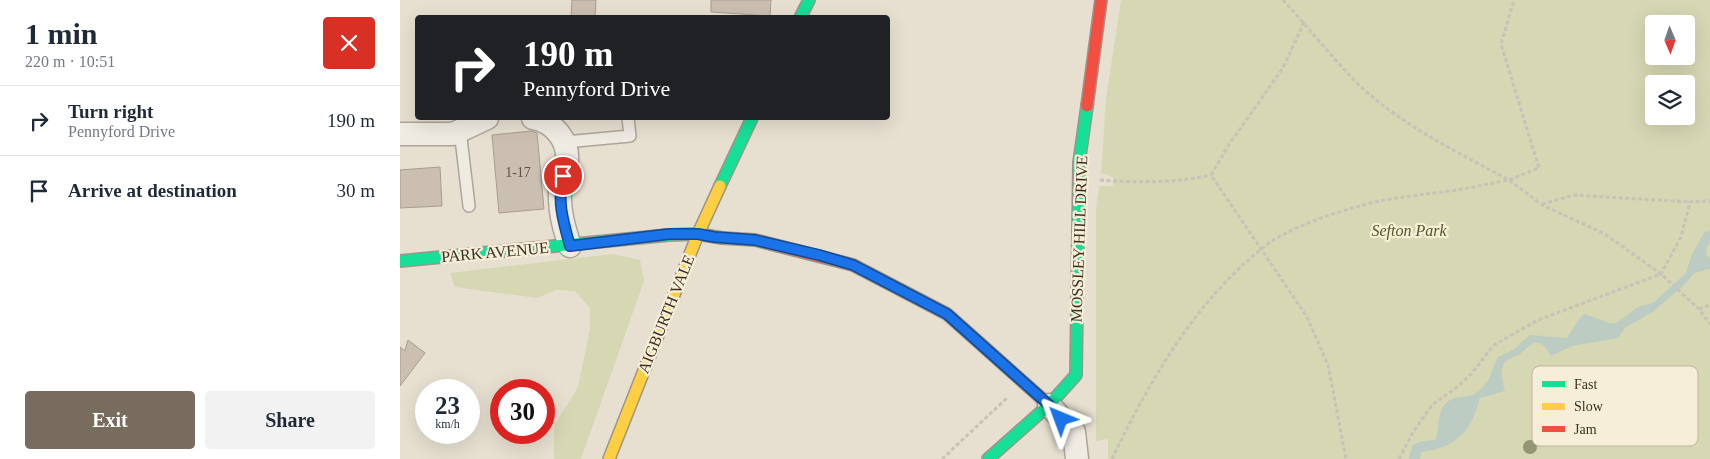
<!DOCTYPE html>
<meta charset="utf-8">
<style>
body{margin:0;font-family:Georgia,serif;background:#f2f2f3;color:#1f2937;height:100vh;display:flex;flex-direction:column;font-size:19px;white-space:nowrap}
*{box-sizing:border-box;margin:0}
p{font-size:16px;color:#747a83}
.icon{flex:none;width:28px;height:28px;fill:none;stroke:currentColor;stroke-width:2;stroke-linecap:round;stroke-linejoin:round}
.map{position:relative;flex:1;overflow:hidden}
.panel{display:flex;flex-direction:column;background:#fff;width:400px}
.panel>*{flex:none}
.guide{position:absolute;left:15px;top:15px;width:475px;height:105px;border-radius:5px;box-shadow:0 5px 20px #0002;background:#202124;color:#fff;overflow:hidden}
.needle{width:32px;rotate:178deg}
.buttons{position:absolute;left:1245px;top:15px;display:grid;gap:10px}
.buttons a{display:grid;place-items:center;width:50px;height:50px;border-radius:5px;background:#fff;box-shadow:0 5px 20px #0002;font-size:25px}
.speed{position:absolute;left:15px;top:379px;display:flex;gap:10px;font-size:25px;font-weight:700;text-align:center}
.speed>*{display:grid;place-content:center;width:65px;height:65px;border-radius:50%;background:#fff;box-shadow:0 5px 20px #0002;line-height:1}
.speed small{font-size:12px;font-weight:400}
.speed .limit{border:8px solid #d22;background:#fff;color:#111}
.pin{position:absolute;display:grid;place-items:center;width:42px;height:42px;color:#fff;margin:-21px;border:2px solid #fff;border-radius:50%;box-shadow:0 1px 5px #0007}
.me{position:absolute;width:55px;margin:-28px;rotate:316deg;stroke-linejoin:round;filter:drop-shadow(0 0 4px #0008)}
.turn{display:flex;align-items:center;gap:18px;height:105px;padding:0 25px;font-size:22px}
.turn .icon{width:65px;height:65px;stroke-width:2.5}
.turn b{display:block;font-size:35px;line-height:42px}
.round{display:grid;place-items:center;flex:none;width:52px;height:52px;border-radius:5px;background:#f2f2f3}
.headline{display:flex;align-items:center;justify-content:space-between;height:85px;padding:0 25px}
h1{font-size:30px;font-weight:700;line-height:38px}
.primary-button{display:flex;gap:10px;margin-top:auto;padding:10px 25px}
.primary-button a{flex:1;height:58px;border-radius:5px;background:#786c5e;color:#fff;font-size:20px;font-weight:700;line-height:58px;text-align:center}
.primary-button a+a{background:#f2f2f3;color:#1f2937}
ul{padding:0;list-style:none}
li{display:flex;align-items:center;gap:15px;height:70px;padding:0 25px;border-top:1px solid #e0e1e3}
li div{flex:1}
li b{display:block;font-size:19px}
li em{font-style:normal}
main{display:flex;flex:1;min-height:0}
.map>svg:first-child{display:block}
</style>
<main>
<section class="panel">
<div class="headline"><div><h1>1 min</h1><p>220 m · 10:51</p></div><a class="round" style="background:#d93025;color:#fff"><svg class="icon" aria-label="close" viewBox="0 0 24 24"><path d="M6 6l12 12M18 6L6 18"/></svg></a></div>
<ul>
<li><svg class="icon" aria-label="right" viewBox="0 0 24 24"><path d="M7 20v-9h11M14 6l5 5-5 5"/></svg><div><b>Turn right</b><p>Pennyford Drive</p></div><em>190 m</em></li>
<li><svg class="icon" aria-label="arrive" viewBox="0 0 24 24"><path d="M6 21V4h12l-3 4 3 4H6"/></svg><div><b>Arrive at destination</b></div><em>30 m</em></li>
</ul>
<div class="primary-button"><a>Exit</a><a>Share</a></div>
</section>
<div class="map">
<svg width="1310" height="459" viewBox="0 0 1310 459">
<rect width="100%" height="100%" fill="#e7e0d1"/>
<path fill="#d6d7b3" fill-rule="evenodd" d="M721,0H1310V459H708V439L696,441V211L699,186H713V177L701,173L706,99ZM1254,24H1286V56H1254ZM1254,84H1286V116H1254Z
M212,254L240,260L244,281L181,459H154V426L178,387L190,328V308L175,291L156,290L137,298L55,287L50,273Z"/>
<path fill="#bcccc2" d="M1310,230V241L1306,248L1307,256L1310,258V269L1294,273L1284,285L1254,311L1225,328L1218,338L1172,346L1151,356C1138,334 1134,343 1118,355C1115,357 1110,358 1107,360C1098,368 1103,382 1105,391L1080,398C1071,431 1057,448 1021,452L1020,459H1009L1012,446L1019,442L1035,440C1040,430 1037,418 1042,409C1051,392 1066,400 1076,393C1093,380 1089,374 1098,357L1113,350L1130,335L1167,338L1178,320L1184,314L1210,323H1216L1238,307L1253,303L1286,273L1292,254L1304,233Z"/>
<path fill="#cbbfb2" stroke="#a89c90" d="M172,0H196L195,18H171Z
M311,0H371L370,16L311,12Z
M131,131L137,133L144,209L99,213L92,135Z
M40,167L42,206L0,208V170Z
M8,340L25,353L0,386V347L5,351Z"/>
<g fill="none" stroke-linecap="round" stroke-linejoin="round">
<g stroke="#ada599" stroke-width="14">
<path id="lane" d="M60,130L69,206
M165,142L230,136L228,118"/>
</g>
<g stroke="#ada599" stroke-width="25">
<path id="street" d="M133,118C154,122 169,140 167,162C165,172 160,182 160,192C159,211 164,228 170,246
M0,134H53L87,118
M649,405L674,432L677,459"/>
</g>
<g stroke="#9c958a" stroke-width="14">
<path id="fast" d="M400,18L409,0
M320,186L352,118
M0,261L269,235L298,234L322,238
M588,459L649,405L676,375L679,163L687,106"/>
</g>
<g stroke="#9c958a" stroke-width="14">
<path id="slow" d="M209,459L298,234L320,186"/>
</g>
<g stroke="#9c958a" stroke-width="14">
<path id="jam" d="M687,106L701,0
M322,238L355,240L453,265L547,314L649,405"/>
</g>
<path stroke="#c8c2b9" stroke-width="3" stroke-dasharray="4 2.5" stroke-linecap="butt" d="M883,0C909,28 933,59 960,86C1003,126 1059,153 1109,180L1139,168L1101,44L1114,0
M904,22L883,68L828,146L811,175L907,317L928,365L946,459
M700,180C739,183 774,183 811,175
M1142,204L1174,195L1290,202
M1299,309L1310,305
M542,459L608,397
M712,459C749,382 793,305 860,250C883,230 927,215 956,207C989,197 1023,195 1057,190C1075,187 1092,183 1109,180L1142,205L1205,234L1261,274L1299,309L1310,324
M999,459L1013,432L1032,405L1056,388L1071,374L1094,345L1138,320L1261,274L1281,237L1290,202L1310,201"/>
<use href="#lane" stroke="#efebe3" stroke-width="11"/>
<use href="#street" stroke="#efebe3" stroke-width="22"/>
<use href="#fast" stroke="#16e098" stroke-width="11"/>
<use href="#slow" stroke="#ffcf43" stroke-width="11"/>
<use href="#jam" stroke="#f24e42" stroke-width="11"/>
</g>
<circle fill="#929673" cx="1130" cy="447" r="7"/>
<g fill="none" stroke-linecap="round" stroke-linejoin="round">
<g stroke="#114b97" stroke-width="12">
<path id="route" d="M163,176C157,201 163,221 170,246L269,234H298L314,237L355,240L419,255L453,265L547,314L649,405L661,419"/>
</g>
<use href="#route" stroke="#1a73e8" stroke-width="9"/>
</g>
<g text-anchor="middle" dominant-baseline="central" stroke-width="4.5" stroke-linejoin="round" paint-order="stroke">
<g font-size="14" fill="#605244">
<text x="118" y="172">1-17</text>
</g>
<g font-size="16" font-style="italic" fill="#4d5a26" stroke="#f7eed8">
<text x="1009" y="230">Sefton Park</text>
</g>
<g font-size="16" fill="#3d2e20" stroke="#f7eed8">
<text transform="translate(679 239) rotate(-88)">MOSSLEY HILL DRIVE</text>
<text transform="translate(95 252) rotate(-5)">PARK AVENUE</text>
<text transform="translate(266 314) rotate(-68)">AIGBURTH VALE</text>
</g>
</g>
<rect x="1132" y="366" width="166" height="80" rx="8" fill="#f7eed8" stroke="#bfb4a1" stroke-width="1"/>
<rect x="1142" y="381" width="23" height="6" fill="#16e098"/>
<rect x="1142" y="403" width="23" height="7" fill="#ffcf43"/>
<rect x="1142" y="426" width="23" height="6" fill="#f24e42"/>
<g font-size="14" fill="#3d2e20">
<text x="1174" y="389">Fast</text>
<text x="1174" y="411">Slow</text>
<text x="1174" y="434">Jam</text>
</g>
</svg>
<div class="buttons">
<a><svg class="needle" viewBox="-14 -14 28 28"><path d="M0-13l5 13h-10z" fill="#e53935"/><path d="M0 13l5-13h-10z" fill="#747a83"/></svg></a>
<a><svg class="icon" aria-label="layers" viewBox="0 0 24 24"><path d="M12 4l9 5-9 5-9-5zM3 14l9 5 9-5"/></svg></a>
</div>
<div class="speed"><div>23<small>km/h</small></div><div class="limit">30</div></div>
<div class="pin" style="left:163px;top:176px;background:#d93025"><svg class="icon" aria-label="arrive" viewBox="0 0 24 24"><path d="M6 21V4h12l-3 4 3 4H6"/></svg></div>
<svg class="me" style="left:661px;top:419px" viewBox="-20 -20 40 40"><path d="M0-17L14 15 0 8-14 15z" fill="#1a73e8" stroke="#fff" stroke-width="4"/></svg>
<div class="guide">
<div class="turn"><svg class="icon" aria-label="right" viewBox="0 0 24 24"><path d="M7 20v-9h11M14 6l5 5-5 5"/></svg><div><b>190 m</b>Pennyford Drive</div></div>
</div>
</div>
</main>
